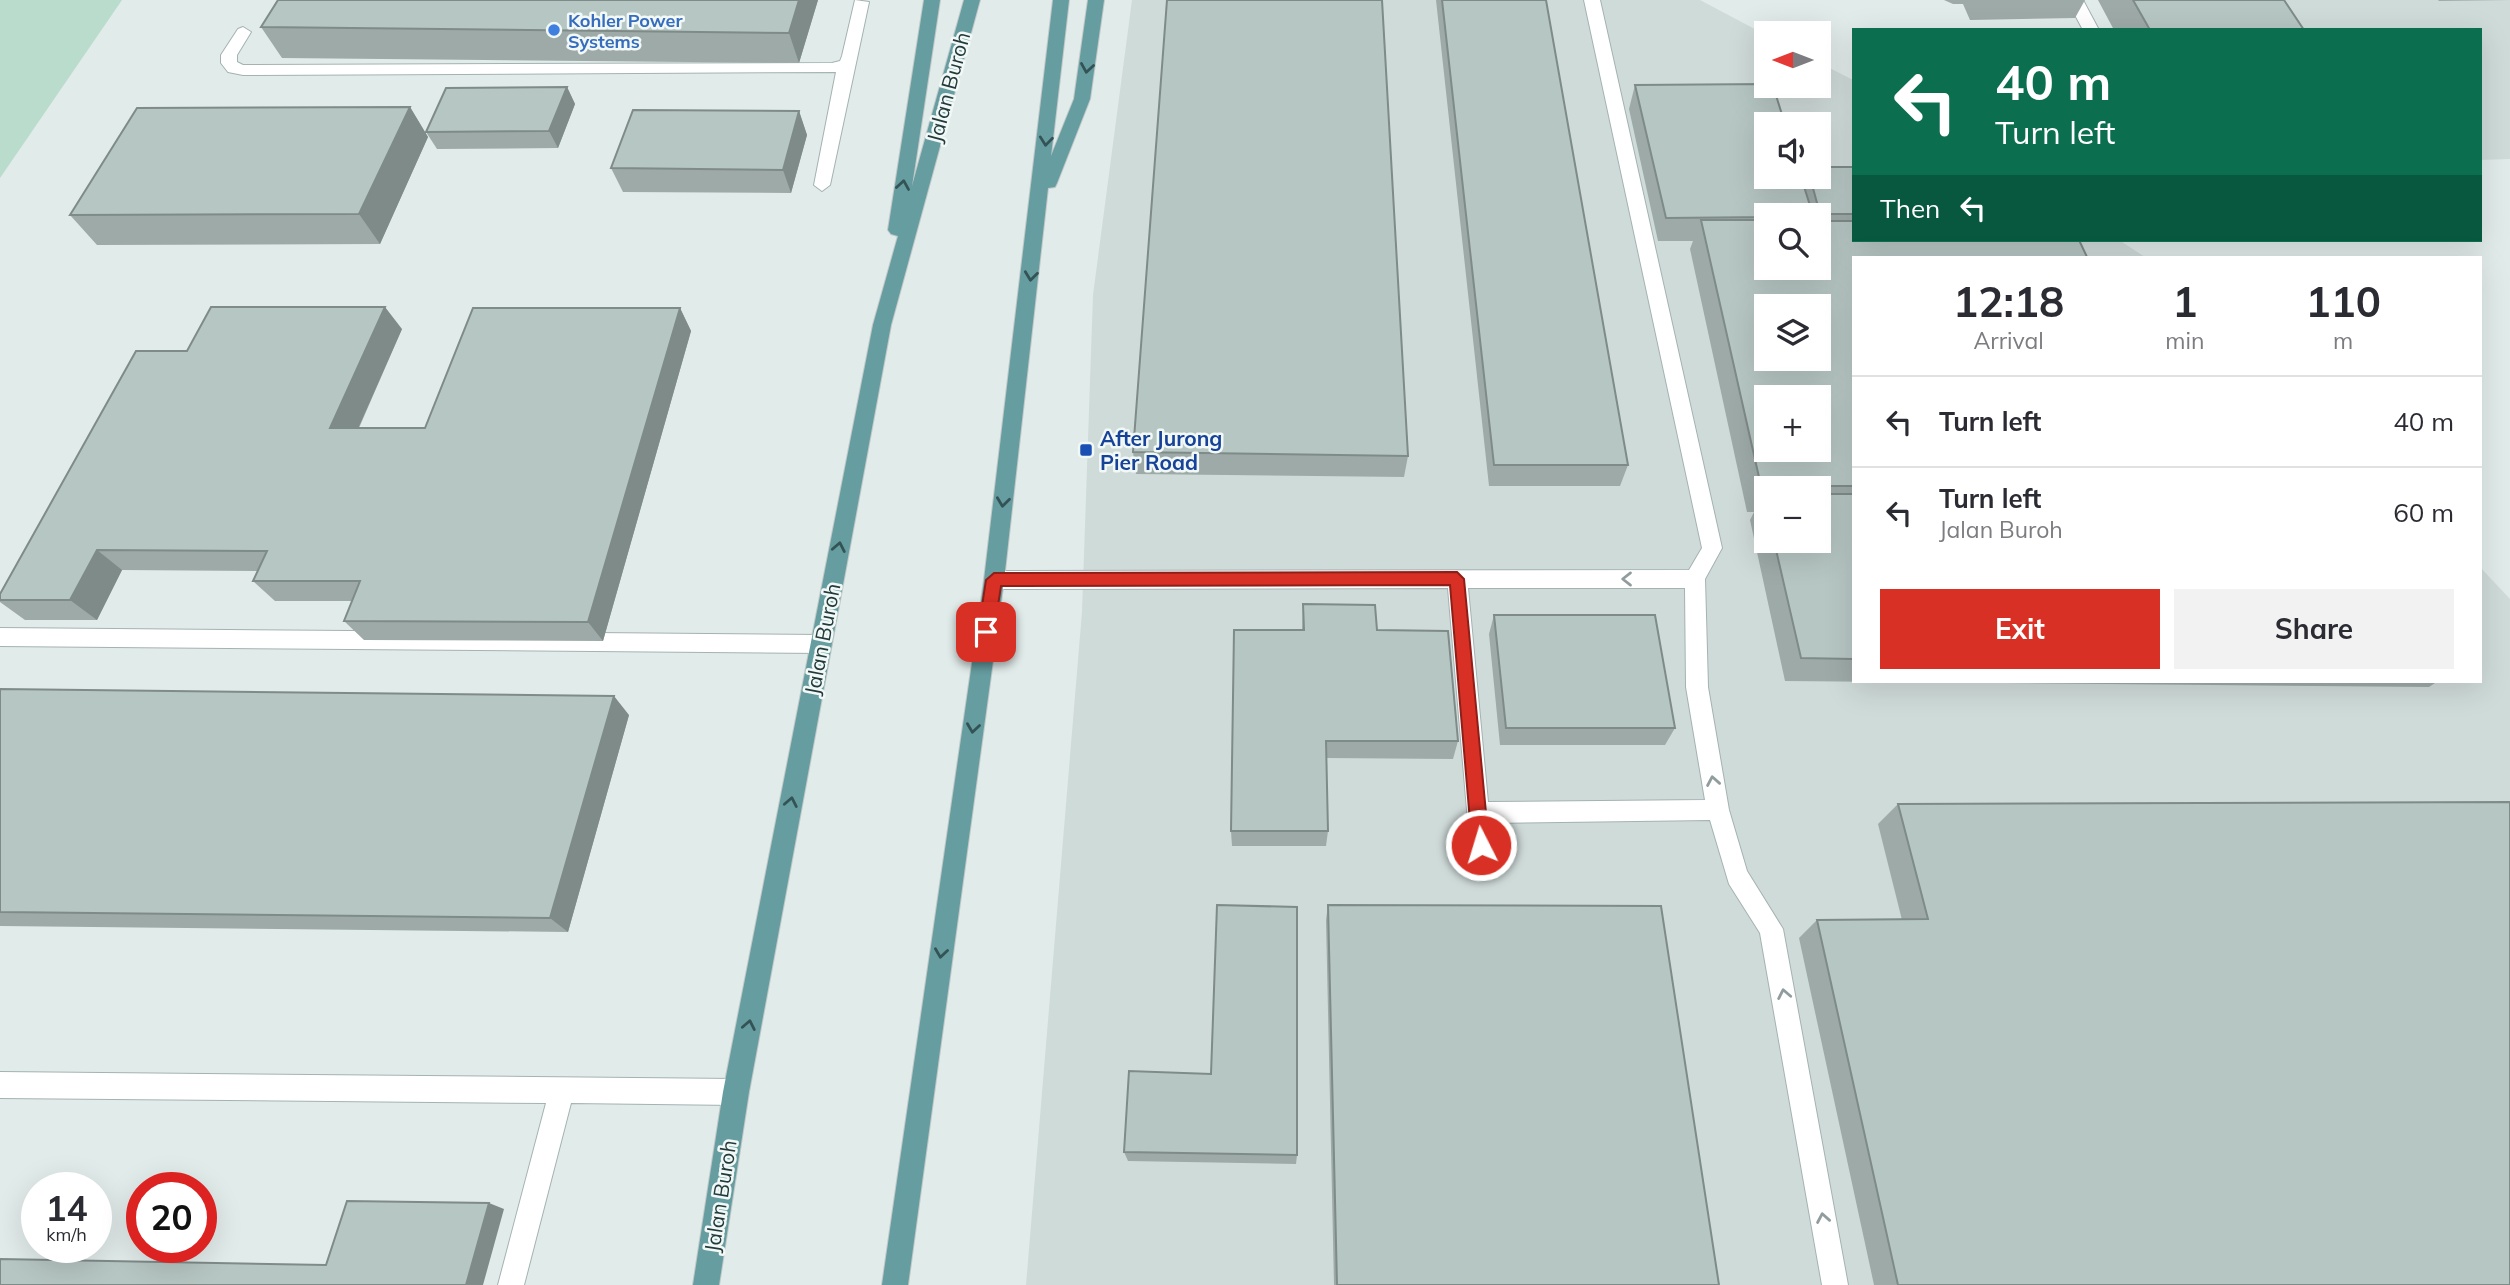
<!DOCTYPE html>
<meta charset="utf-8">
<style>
body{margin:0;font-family:Mulish,sans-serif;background:#f2f2f3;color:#2b2b33;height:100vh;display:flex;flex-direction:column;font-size:26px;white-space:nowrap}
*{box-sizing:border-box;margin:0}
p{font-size:23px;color:#7c7c81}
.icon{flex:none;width:38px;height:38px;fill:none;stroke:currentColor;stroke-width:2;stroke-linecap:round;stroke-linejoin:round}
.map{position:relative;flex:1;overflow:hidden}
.sheet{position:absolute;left:1852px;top:256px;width:630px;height:427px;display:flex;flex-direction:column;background:#fff;border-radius:0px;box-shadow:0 7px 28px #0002}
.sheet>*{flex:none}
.top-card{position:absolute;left:1852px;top:28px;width:630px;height:214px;border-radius:0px;box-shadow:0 7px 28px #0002;background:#0b6e4f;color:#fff;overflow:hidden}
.needle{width:46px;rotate:270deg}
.fabs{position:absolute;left:1754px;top:21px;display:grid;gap:14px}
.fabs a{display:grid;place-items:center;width:77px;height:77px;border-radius:0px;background:#fff;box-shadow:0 7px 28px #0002;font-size:35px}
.speed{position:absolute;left:21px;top:1172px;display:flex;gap:14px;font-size:35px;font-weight:700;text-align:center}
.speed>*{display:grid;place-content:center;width:91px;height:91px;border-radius:50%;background:#fff;box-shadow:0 7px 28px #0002;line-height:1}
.speed small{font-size:18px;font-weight:400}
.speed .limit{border:10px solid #d22;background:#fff;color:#111}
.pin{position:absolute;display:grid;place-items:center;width:60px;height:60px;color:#fff;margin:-30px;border-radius:14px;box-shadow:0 4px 10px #0006}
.me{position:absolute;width:77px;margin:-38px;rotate:355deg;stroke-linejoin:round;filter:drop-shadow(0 0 5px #0008)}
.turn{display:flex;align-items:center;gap:24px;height:147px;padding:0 28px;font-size:32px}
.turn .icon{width:91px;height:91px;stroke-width:2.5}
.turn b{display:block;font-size:49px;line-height:60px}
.then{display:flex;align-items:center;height:66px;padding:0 28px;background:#0003;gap:14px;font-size:26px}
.eta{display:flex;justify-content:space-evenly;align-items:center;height:119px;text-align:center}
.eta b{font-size:42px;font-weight:700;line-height:49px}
.action{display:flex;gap:14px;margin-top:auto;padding:14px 28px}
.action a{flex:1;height:80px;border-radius:0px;background:#d93025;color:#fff;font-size:28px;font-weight:700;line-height:80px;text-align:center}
.action a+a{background:#f2f2f3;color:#2b2b33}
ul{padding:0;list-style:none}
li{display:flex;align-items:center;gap:21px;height:91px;padding:0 28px;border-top:2px solid #e1e1e2}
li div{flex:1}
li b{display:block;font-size:26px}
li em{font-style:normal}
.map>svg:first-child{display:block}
</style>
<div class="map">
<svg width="2510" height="1285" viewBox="0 0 2510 1285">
<rect width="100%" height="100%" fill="#e1ebea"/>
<path fill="#cfdbd9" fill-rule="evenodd" d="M1132,0H1700L1766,35V86H1818V62L1853,80V240H2119L2145,257H1853V681H2480V567L2510,599V1285H1026L1082,612L1093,295ZM1766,124H1818V177H1766ZM1766,215H1818V268H1766ZM1766,306H1818V359H1766ZM1766,397H1818V450H1766ZM1766,488H1818V541H1766Z
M2245,0H2510V159L2480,160V30H2264Z"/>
<path fill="#badccd" d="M0,0H122L0,178Z"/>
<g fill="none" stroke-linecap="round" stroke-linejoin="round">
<g stroke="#a4b2b2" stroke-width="2">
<path id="minor" d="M855,0L869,2L830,185L822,191L814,185L836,72L243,75L228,72L221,63V55L238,29L243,27L251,32L237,55V62L243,65L832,63L840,61L842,56Z
M1584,0H1600L1722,548L1705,579L1708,687L1729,810L1747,871L1783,929L1848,1285H1822L1760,933L1729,884L1710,820L1490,823L1492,845L1489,853L1481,856L1473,853L1470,845L1448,588L994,589L987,586L984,580L987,574L994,571L1689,570L1702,548ZM1468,588H1685L1686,687L1705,800L1488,802Z
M2067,0H2083L2099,30H2083Z
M0,628L821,635L828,638L832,644L828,650L821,653L0,646Z
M0,1072L736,1079L745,1083L749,1092L745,1101L736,1105L571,1103L524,1285H498L546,1103L0,1098Z"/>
</g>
<g stroke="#c1c8c8" stroke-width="2">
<path id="major" d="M924,0H940L912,186L964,0H980L891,325L749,1092L719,1285H693L723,1092L873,325L898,236L891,234L888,230Z
M1053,0H1069L1051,156L1074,99L1088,0H1104L1090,99L1057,183L1055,187L1048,188L1004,580L908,1285H882L984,580Z"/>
</g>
<use href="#minor" fill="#fff" fill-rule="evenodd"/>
<use href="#major" fill="#669da0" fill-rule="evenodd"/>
</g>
<path fill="#9daaa8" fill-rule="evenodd" d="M818,0L799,63L282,58L261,27Z
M1436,0H1546L1628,465L1620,486H1489Z
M1944,0H2085L2075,18L1970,20L1963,4H1953Z
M2098,0H2284L2304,30H2114Z
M2438,0H2510L2439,1Z
M1635,85L1802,179L1803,177H1810L1853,167V681H2438L2429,687L1785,681L1750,520L1754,512H1747L1690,249L1693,241H1658L1629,109ZM1766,215H1818V268H1766ZM1766,488H1818V541H1766Z
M567,87L575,104L558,148L437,149L426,132Z
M410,107L428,137L380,244L97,245L70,215Z
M799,111L807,135L791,193L623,192L611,168Z
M680,308L691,331L603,641L364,640L344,621L352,601H275L253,581L258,571L122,570L97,620H25L0,602V594L402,329L359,428H425Z
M1133,452L1408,456L1404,477L1136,474Z
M1303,604L1377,630L1458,741L1453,759L1326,758L1328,831L1326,846H1232L1231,831L1302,630Z
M1494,615L1675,728L1665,745H1500L1489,634Z
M0,689L629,715L568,932L0,926Z
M1898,804L2510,1285H1874L1799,938L1817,920H1902L1878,824Z
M1328,905L1719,1285H1334L1326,920Z
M1211,1074L1297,1155L1296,1164L1128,1161L1124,1152Z"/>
<path fill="#7f8b88" d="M799,0H818L799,63L789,33Z
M567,87L575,104L558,148L549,131Z
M410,107L428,137L380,244L359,214Z
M799,111L807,135L791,193L783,170Z
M385,307L402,329L349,449L330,428Z
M680,308L691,331L603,641L588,622Z
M97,550L122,570L97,620L70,600Z
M614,696L629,715L568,932L550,918Z
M489,1203L504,1209L483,1285H466Z"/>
<path fill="#b6c6c3" stroke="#7f8b88" stroke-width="2" fill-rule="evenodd" d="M278,0H799L789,33L261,27Z
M1167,0H1382L1408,456L1133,452Z
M1442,0H1546L1628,465H1494Z
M2133,0H2284L2304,30H2150Z
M1766,84V86H1773L1785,124H1766V177H1801L1813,215H1766V217L1666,218L1635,85Z
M567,87L549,131L426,132L446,88Z
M410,107L359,214L70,215L137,108Z
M633,110L799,111L783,170L611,168Z
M1818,167H1853V214H1820L1810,177H1818Z
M1701,220H1766V268H1818V221H1853V240H2079L2087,257H1853V486H1761ZM1766,306H1818V359H1766ZM1766,397H1818V450H1766Z
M211,307H385L330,428H425L473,308H680L588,622L344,621L360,581H253L267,551L97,550L70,600H0V594L136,351H187Z
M1818,494H1853V659L1801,658L1774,541H1818Z
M1303,604L1375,605L1377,630L1448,631L1458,741H1326L1328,831H1231L1234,630H1304Z
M1494,615H1655L1675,728H1506Z
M0,689L614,696L550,918L0,912Z
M2510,802V1285H1898L1817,920L1928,919L1898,804Z
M1217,905L1297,907V1155L1124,1152L1129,1071L1211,1074Z
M1328,905L1661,906L1719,1285H1337Z
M347,1201L489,1203L466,1285H0V1259L326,1265Z"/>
<defs><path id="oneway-chevron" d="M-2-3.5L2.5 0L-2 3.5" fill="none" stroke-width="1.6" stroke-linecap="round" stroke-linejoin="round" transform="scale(1.75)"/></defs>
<g stroke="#335354">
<use href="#oneway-chevron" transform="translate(1087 68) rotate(99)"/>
<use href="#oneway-chevron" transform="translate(1046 141) rotate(96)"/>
<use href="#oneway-chevron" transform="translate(903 185) rotate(-81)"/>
<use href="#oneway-chevron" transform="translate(1031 276) rotate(97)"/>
<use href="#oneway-chevron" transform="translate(1003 502) rotate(97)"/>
<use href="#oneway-chevron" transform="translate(839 547) rotate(-79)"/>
<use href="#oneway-chevron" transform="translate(973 728) rotate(98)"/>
<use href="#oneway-chevron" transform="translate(791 802) rotate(-79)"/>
<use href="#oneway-chevron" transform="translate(941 953) rotate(98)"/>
<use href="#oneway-chevron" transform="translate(749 1025) rotate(-79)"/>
</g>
<g stroke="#909c9d">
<use href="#oneway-chevron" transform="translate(1627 579) rotate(180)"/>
<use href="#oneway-chevron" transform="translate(1713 781) rotate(-100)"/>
<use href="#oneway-chevron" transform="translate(1784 994) rotate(-101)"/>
<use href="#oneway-chevron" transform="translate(1823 1218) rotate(-100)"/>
</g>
<path fill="#d93025" stroke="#8d1f18" stroke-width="2" d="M1457,572L1464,579L1489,845L1487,850L1481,853L1475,850L1472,845L1450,585L1001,586L994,632L992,637H981L978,632L986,580L994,573Z"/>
<circle fill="#3f7fe0" stroke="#f1f8f6" stroke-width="2.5" cx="554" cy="30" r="7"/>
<rect fill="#1a4fb4" stroke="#f1f8f6" stroke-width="2.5" x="1079" y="443" width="14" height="14" rx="3.5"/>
<g text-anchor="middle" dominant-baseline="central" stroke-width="5" stroke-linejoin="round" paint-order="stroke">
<g font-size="18" font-weight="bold" fill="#366cbe" stroke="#f1f8f6" text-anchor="start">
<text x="568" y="20">Kohler Power<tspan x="568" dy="21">Systems</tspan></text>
</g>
<g font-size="21" fill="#223a3b" stroke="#f1f8f6">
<text transform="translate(948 87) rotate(-75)">Jalan Buroh</text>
<text transform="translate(822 639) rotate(-79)">Jalan Buroh</text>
<text transform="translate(720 1196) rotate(-81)">Jalan Buroh</text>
</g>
<g font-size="21" font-weight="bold" fill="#164399" stroke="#f1f8f6" text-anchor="start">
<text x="1100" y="438">After Jurong<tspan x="1100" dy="24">Pier Road</tspan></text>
</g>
</g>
</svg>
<div class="fabs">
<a><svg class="needle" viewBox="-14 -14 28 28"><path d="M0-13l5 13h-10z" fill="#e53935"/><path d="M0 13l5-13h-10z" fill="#7c7c81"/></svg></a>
<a><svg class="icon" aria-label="sound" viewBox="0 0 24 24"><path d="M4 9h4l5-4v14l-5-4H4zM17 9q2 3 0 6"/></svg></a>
<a><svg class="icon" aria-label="search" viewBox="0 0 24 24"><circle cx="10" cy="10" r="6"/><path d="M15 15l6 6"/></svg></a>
<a><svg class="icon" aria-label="layers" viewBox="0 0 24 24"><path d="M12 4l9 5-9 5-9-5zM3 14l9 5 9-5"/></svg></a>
<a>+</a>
<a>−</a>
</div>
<div class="speed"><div>14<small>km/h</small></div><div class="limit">20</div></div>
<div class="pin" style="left:986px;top:632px;background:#d93025"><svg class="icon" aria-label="arrive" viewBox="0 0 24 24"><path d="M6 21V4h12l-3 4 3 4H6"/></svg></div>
<svg class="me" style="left:1481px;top:845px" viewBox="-20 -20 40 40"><circle r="17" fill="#d93025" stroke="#fff" stroke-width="3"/><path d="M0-11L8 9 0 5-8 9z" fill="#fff"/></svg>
<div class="top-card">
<div class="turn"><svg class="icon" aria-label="left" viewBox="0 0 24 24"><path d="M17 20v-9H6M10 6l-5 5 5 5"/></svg><div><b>40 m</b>Turn left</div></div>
<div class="then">Then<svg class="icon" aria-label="left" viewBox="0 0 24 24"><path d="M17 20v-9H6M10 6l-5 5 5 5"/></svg></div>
</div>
<section class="sheet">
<div class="eta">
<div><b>12:18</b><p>Arrival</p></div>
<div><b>1</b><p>min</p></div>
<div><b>110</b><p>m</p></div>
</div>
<ul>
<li><svg class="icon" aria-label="left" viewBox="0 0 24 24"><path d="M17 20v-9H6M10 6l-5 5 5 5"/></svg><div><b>Turn left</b></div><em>40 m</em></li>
<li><svg class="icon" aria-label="left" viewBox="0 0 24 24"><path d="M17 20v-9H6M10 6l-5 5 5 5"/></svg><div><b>Turn left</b><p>Jalan Buroh</p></div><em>60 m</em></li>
</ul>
<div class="action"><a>Exit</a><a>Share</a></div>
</section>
</div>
